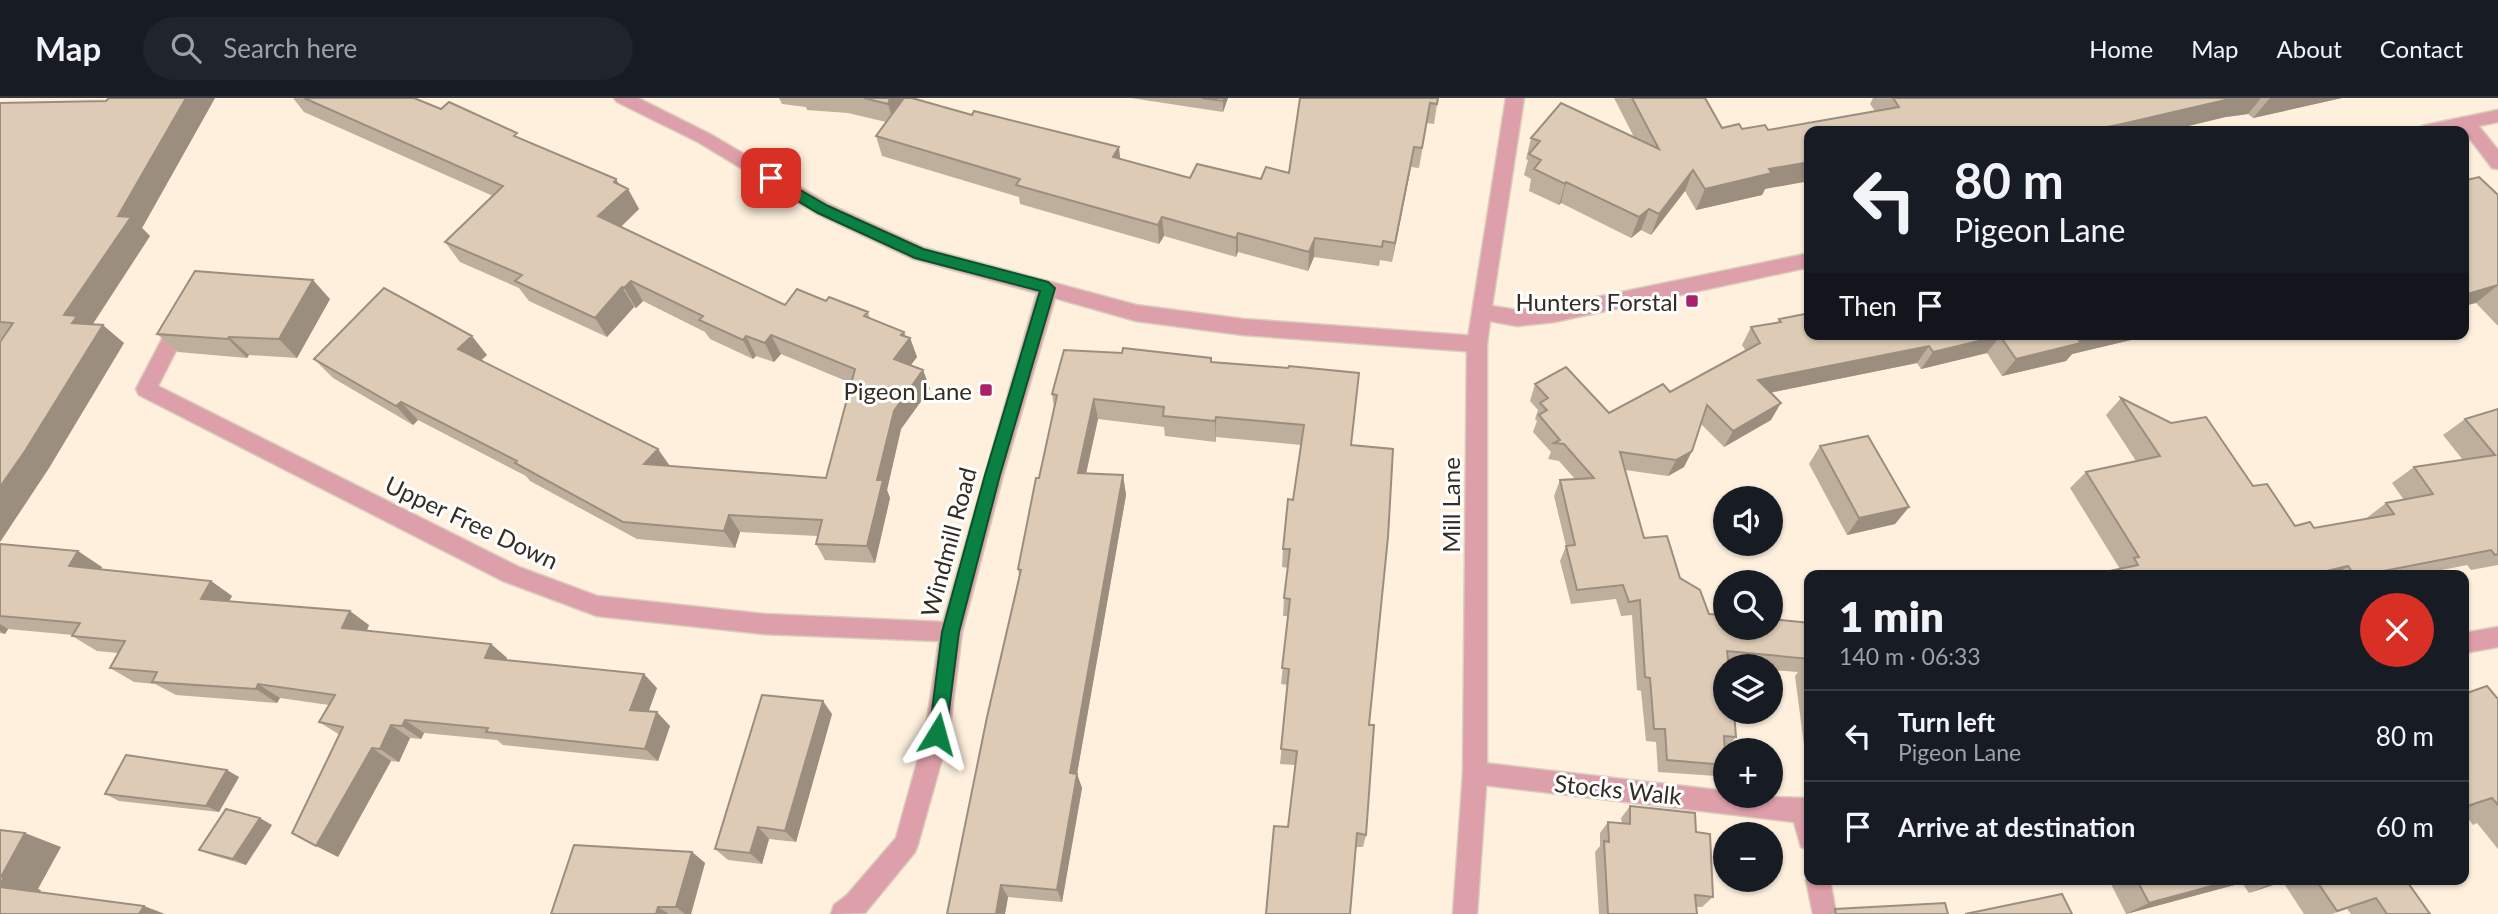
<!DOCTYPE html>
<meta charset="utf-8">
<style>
body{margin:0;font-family:Lato,sans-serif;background:#20242c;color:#f1f3f6;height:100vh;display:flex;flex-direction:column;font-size:26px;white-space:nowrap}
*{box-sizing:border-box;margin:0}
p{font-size:23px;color:#9ea1a6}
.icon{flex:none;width:38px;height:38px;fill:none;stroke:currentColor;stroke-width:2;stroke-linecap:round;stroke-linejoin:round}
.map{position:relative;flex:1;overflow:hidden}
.sheet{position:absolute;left:1804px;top:472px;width:665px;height:315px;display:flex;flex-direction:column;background:#171b24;border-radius:14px;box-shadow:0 2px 5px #0004}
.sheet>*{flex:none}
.top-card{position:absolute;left:1804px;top:28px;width:665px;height:214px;border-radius:14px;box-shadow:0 2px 5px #0004;background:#171b24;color:#f1f3f6;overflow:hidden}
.tools{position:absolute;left:1713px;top:388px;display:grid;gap:14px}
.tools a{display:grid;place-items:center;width:70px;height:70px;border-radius:50%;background:#171b24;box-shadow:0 2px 5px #0004;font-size:35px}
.pin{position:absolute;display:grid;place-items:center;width:60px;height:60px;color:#fff;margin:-30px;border-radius:14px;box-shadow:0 4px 10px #0006}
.me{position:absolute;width:77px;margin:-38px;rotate:8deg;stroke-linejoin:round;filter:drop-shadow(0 0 5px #0008)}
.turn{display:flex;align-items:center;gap:24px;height:147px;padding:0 35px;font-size:32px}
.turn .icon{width:91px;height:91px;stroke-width:2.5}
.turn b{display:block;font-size:49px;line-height:60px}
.then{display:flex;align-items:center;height:66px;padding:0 35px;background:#0003;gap:14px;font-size:26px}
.round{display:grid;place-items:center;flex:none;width:74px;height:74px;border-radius:37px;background:#20242c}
.headline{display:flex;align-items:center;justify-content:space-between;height:119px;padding:0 35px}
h1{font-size:42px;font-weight:800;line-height:52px}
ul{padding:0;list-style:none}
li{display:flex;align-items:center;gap:21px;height:91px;padding:0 35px;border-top:2px solid #363941}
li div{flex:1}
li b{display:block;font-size:26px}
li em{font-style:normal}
header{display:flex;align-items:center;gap:42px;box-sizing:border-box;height:98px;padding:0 35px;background:#171b24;border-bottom:2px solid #363941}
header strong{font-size:33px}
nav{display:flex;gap:38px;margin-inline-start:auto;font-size:24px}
.search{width:490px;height:63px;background:#20242c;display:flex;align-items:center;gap:18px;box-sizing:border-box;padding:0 24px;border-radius:38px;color:#9ea1a6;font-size:26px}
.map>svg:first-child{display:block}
</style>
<header>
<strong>Map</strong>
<div class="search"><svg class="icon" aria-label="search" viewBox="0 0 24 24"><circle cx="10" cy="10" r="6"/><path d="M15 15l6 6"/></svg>Search here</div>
<nav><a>Home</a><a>Map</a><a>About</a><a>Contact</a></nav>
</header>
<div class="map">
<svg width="2498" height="816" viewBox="0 0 2498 816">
<rect width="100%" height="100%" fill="#fef0dd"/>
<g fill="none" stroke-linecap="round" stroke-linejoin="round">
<g stroke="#dacdbc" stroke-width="3">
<path id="minor" d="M614,0H638L710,36L829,106L925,150L1136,207L1243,221L1477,238L1484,241L1487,246L1484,251L1477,254L1243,237L1136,223L1055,200L1003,377L962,534L949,636L918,746L915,754L865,815L831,816L834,807L847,797L896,740L925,636L939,543L764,536L597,518L503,483L139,297L136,291L174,218L181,215L188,218L191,223L158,288L519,469L597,498L764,516L943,524L1037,195L913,161L817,116L698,44L617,4Z
M2467,19L2473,21L2498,52V71L2492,70L2461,29L2458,25Z
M2498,529V549L2464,555V535Z
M1475,664L1726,693V698L1804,700L1810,702V753L1801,749L1794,724L1475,686L1467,683L1463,675L1467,667Z
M1810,773V782H1830L1835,810L1833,816H1813L1806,782Z"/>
</g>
<g stroke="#dacdbc" stroke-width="3">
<path id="tertiary" d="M1506,0H1524L1492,208L1517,212L1554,208L1810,155V169L1554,224L1517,228L1490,223L1487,246V675L1477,816H1453L1463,675L1467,246Z
M2498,12V24L2455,33H2417L2420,29L2426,27Z"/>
</g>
<use href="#minor" fill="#dd9faa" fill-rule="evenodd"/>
<use href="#tertiary" fill="#dd9faa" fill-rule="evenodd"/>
</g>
<path fill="#beaf9c" d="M215,0L142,130L150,138L93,226L124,245L49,370L0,444V244L2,241H0V5L106,3Z
M293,0H414L520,41L616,81L619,87L628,91L639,111L621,129L785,207L826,203L868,214L870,221L904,234L905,238L910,240L917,259L910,268L923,272L930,291L901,331L887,392L890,400L875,465L825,462L816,446L818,438L740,434L735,450L637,441L530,383L526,378L418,322L413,327L333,280L314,261L487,257L481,262L669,368L826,380L851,285L781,256L774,264L756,258L753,261L710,241L705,234L643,203L636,210L634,209L607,239L529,203L519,190L460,164L445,144L493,98L304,14Z
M779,0H903L902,2L1190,80L1261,81L1289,75L1438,0L1434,26L1427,25L1419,70L1411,69L1392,164L1380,162L1379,168L1314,159L1308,173L1238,154L1236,159L1164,138L1159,146L1020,106L1019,99L882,58L876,38L886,24L848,15L807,12L806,9L782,6Z
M1131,0H1228L1223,14Z
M1614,0H1705L1722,30L1768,32L1875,13L1870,6L1873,0H2342L2253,20L2248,16L2226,19L1810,33L1765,91L1762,97L1696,112L1685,93L1651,137L1641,132L1631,140L1561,105L1559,107L1529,93L1531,81L1524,77L1528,62L1526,61L1531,40L1634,39Z
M2467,82L2498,97V228L2476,205Z
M330,201L297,260L249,257L247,260L178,254L157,236Z
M1779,221L1810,236H2136L2131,242L2072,256L2066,263L2002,278L1987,255L1921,271L1917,265L1770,295L1771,322L1724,349L1701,326L1692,353L1684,369L1668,378L1625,372L1644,440L1709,516L1810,525V662H1806L1795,578L1798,574L1771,572V569L1729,568L1736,639L1726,652L1725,651L1726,668L1716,678L1658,674L1656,644L1646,643L1641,593L1637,592L1632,517L1621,518L1616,501L1571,506L1560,463L1566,448L1554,398L1560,382L1575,381L1559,363L1548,361L1551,354L1533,334L1537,323L1535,321L1538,312L1530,303L1535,286L1609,315L1670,294L1746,253L1742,247L1751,229L1777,225Z
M1212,264L1351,347L1369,627L1366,737L1363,749H1356L1288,729L1295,667L1280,666L1288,587L1281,586L1288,518H1283L1284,500L1288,470L1282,469L1283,451L1293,402L1301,347L1216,339V344L1165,338L1164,329L1098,321L1086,375L1123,377L1126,397L1077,676L1082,690L1062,804L1008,799L1005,816H947L1019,477L1018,471L1039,380L1054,309L1052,296Z
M2121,300L2253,388L2295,428L2314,430L2364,422L2386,405L2404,402L2392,385L2414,369L2463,362L2443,337L2465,321L2498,311V467L2471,472L2467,467L2412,478H2086L2120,471L2070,390L2086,374L2136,363L2106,317Z
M1820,348L1909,409L1895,426L1847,437L1809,366Z
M0,446L102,469L101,472L211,483L232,498L229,503L369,527L367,533L491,546L507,560L506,562L657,590L648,614L670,628L658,663L503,647L497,642L424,635L421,641L410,640L399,664L391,663L338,759L340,637L319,624L329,607L280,600L277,605L176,597L155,586L134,584L110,570L118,555L97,553L72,538L73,537L8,531L5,536L0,535Z
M2464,596L2498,601V751L2477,725L2473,727L2464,715Z
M832,616L796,744L769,741L762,766L728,762L715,751Z
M239,679L219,714L119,703L105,696Z
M1630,708L1696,734L1713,799L1702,809H1696L1697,816H1599L1595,754L1600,748V735L1608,724L1622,725L1621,720Z
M272,727L246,767L212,757L199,752Z
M692,754L705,765L691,816H551Z
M2062,782H2083L2064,786Z
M2109,782H2406L2430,816H2351L2347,811L2332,816H2304L2283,784L2249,795L2242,785L2126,816Z
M1835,811L1948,816H1828Z"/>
<path fill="#9b8e7f" d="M186,0H215L142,130L150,138L90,230L103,227L124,245L49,370L0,444V389L64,217L118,118Z
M890,0H903L894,26L888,6Z
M1224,0H1228L1223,14V3Z
M2234,0H2261L2248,16L2226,19L2168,33H2087Z
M2270,0H2342L2253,20Z
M1119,49L1121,69L1113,59Z
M1414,49L1411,69L1392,164L1395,145Z
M1810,64V83L1765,91L1762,97L1696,112L1705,91L1769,71Z
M1693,72L1685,93L1651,137L1659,116Z
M616,81L624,95L628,91L639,111L610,139L598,118L614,84Z
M1566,84L1561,105L1559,107L1565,86Z
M1649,111L1641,132L1631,140L1639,119Z
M1162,119L1164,138L1159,146L1158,127Z
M1238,135V154L1236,159V140Z
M1315,140L1314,159L1308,173L1309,154Z
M313,182L330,201L297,260L279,241Z
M631,183L643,203L636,210L624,190Z
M2498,187L2476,205L2464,208V197Z
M622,189L634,209L607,239L595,220Z
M904,234L907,244L910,240L917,259L901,280L894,261L901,237Z
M2097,236H2136L2131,242L2072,256L2066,263L2002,278L2016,261L2078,241Z
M771,237L781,256L774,264L765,245Z
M472,238L487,257L473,270L458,251Z
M746,238L756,258L753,261L743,242Z
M2000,238L1987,255L1921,271L1933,254Z
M229,239L249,257L247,260L228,241Z
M1929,248L1917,265L1748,299L1758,282Z
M923,272L930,291L901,331L887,392L890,400L875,465L867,448L877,382L894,313Z
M1094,301L1098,321L1082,394L1078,375Z
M401,304L418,322L413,327L396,308Z
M1781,305L1771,322L1724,349L1733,333Z
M1216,319V344L1215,323Z
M658,351L670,368L644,366Z
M1692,353L1684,369L1668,378L1676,362Z
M1123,377L1126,397L1077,676L1082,690L1062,804L1057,792L1070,675Z
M1909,409L1895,426L1847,437L1859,420Z
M729,417L740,434L735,450L724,433Z
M78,453L102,469L93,484L69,468Z
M2348,468L2334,478H2306Z
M211,483L232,498L222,516L201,501Z
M350,513L369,527L361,545L342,530Z
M0,526L8,531L5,536L0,533Z
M491,546L507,560L501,574L485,560Z
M644,576L657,590L644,626L630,612Z
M258,586L280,600L277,605L256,591Z
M823,603L832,616L796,744L785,733Z
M657,614L670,628L658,663L645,651Z
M405,622L424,635L421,641L402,628Z
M391,627L410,640L399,664L380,651Z
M372,650L391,663L338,759L316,748Z
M227,672L239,679L219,714L206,708Z
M2492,700L2464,711V709Z
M260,720L272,727L246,767L233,761Z
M758,729L769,741L762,766L750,755Z
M25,735L61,749L38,791L41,792L36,802L0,789L1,779Z
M692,754L705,765L691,816H685L676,809Z
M2234,782H2247L2242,785L2126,816L2149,805Z
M2281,782H2287L2249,795L2275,784Z
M1001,787L1008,799L1005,816H996Z
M144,808L165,816H139Z
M658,809L669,816H656Z"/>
<path fill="#ddcbb5" stroke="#9b8e7f" stroke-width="2" d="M109,0H186L118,118L131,119L64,217L77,218L72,225L103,227L25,353L0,389V244L13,225L0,224V5L106,3Z
M304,0H414L441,11L449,4L517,35L514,38L616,81L614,84L628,91L598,118L785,207L797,191L826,203L829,199L868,214L864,218L904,234L901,237L910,240L894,261L923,272L894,313L877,382H883L867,448L816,446L822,422L729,417L724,433L623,424L515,365L517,363L401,304L396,308L314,261L384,190L472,238L458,251L658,351L644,366L826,380L855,271L771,237L765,245L746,238L743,242L699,222L703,218L631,183L624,190L622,189L595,220L515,183L522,177L445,144L503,88Z
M864,0H890L888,6Z
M904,0H912L972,17L974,13L1119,49L1113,59L1190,80L1197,66L1261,81L1266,69L1289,75L1300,0H1438L1437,6L1430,5L1422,50L1414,49L1395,145L1383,143L1382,149L1315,140L1309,154L1238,135L1236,140L1162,119L1158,127L1016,87L1020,81L876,38Z
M1202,0H1224L1223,3Z
M1632,0H1705L1722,30L1739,26L1742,31L1765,27L1768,32L1899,9L1893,0H2234L2122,26L2087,33H1810V64L1769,71L1772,75L1705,91L1693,72L1659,116L1649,111L1639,119L1566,84L1565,86L1534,71L1541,62L1529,56L1540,43L1531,40L1561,5L1659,51Z
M2479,79L2498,97V187L2464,197V80L2467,82Z
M195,173L313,182L279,241L229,239L228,241L157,236Z
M1810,215V236H2097L2078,241L2081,245L2016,261L2000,238L1933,254L1929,248L1758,282L1781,305L1733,333L1707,307L1692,353L1676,362L1620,354L1644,440L1667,438L1680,480L1700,492L1709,516L1726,517V530H1771V521L1810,525V561L1727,553L1729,569H1726V614H1734L1736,639L1724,638L1726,667L1667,662L1665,631H1654L1650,580L1645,579L1640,502L1629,504L1623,487L1577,492L1566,448L1575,447L1560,382L1594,380L1564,346L1554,345L1560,342L1539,317L1547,312L1540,305L1548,300L1535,286L1566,269L1609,315L1663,286L1670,294L1760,245L1751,229L1781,224L1779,221Z
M1123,250L1211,260V264L1288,270L1289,268L1359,275L1351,347L1393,351L1388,439L1369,627H1374L1366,737L1357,735L1350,816H1266L1274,728L1288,729L1297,653L1281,651L1289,571L1282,570L1290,501L1284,500L1290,451H1283L1288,401L1293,402L1304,327L1216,319L1215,323L1163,318L1164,309L1094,301L1078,375L1123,377L1070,675L1077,676L1057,792L1001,787L996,816H947L987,619L1021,472L1018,471L1036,380H1039L1057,297L1052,296L1064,252L1122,255Z
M2121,300L2171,325L2206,319L2253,388L2267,386L2295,428L2310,424L2314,430L2394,416L2386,405L2433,396L2414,369L2495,357L2465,321L2498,311V456L2495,457L2491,452L2358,478H2355L2348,468L2306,478H2086L2138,467L2134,460L2139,459L2086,374L2160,358Z
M1868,338L1909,409L1859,420L1820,348Z
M0,446L78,453L69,468L211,483L201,501L350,513L342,530L491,546L485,560L644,576L630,612L657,614L645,651L486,634L488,630L405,622L402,628L391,627L380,651L372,650L316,748L292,735L343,629L319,624L335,597L258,586L256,591L152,584L157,574L110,570L125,543L72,538L80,525L0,518Z
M1807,564H1810V581Z
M2487,588L2498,601V707L2492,700L2464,709V596Z
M762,597L823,603L785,733L758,729L750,755L715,751Z
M126,657L227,672L206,708L105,696Z
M1630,708L1695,715L1696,734L1710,736L1713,799L1695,797L1697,816H1608L1604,743L1609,744L1608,724L1630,726Z
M226,711L260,720L233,761L199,752Z
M0,732L25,735L1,779H4L0,786Z
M574,747L692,754L676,809H658L656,816H551Z
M2137,782H2234L2149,805Z
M2316,782H2406L2430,816H2387L2376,800L2337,813Z
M0,789L144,808L139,816H0Z
M2062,796L2072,816H1965Z
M1945,805L1948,816H1836L1835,811Z"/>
<path fill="#0b8043" stroke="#07532c" stroke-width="2" d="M771,75L828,108L923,151L1048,184L1055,190L1000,377L959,534L946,636L943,641L937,644L931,641L929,636L942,534L985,377L1040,193L915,160L818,115L766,84L764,80Z"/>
<g fill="#a82169" stroke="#fff" stroke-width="2.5">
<rect x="1685" y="196" width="14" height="14" rx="3.5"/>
<rect x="979" y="285" width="14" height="14" rx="3.5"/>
</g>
<g text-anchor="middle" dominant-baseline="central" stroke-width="6" stroke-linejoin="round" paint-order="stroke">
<g font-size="24" fill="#342d24" stroke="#fff" text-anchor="end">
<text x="1678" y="203">Hunters Forstal</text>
<text x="972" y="292">Pigeon Lane</text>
</g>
<g font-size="24" fill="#342d24" stroke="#fff">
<text transform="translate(1450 407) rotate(-90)">Mill Lane</text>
<text transform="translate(472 424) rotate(25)">Upper Free Down</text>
<text transform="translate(948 444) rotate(-75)">Windmill Road</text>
<text transform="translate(1618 691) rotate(6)">Stocks Walk</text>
</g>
</g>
</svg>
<div class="tools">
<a><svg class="icon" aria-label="sound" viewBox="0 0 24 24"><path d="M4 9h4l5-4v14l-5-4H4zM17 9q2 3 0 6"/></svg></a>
<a><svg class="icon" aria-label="search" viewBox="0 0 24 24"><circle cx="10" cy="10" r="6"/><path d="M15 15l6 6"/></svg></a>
<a><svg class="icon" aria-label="layers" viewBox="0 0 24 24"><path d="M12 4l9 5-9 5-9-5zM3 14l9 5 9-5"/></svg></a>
<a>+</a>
<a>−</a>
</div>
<div class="pin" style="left:771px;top:80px;background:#d93025"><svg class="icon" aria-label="arrive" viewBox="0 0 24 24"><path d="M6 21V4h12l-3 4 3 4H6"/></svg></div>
<svg class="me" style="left:937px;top:636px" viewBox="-20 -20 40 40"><path d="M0-17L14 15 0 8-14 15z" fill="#0b8043" stroke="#fff" stroke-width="4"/></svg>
<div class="top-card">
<div class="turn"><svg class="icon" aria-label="left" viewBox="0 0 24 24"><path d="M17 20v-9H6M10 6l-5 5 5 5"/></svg><div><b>80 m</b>Pigeon Lane</div></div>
<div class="then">Then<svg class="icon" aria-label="arrive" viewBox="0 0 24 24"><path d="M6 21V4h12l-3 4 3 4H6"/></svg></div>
</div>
<section class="sheet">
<div class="headline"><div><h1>1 min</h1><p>140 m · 06:33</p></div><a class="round" style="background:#d93025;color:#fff"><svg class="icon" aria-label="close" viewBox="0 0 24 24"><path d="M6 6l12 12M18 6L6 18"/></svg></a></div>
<ul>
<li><svg class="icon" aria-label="left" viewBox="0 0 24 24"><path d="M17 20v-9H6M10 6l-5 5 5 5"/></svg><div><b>Turn left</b><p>Pigeon Lane</p></div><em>80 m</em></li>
<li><svg class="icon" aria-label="arrive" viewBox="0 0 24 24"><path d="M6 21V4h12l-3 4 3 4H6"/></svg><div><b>Arrive at destination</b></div><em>60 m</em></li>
</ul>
</section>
</div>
